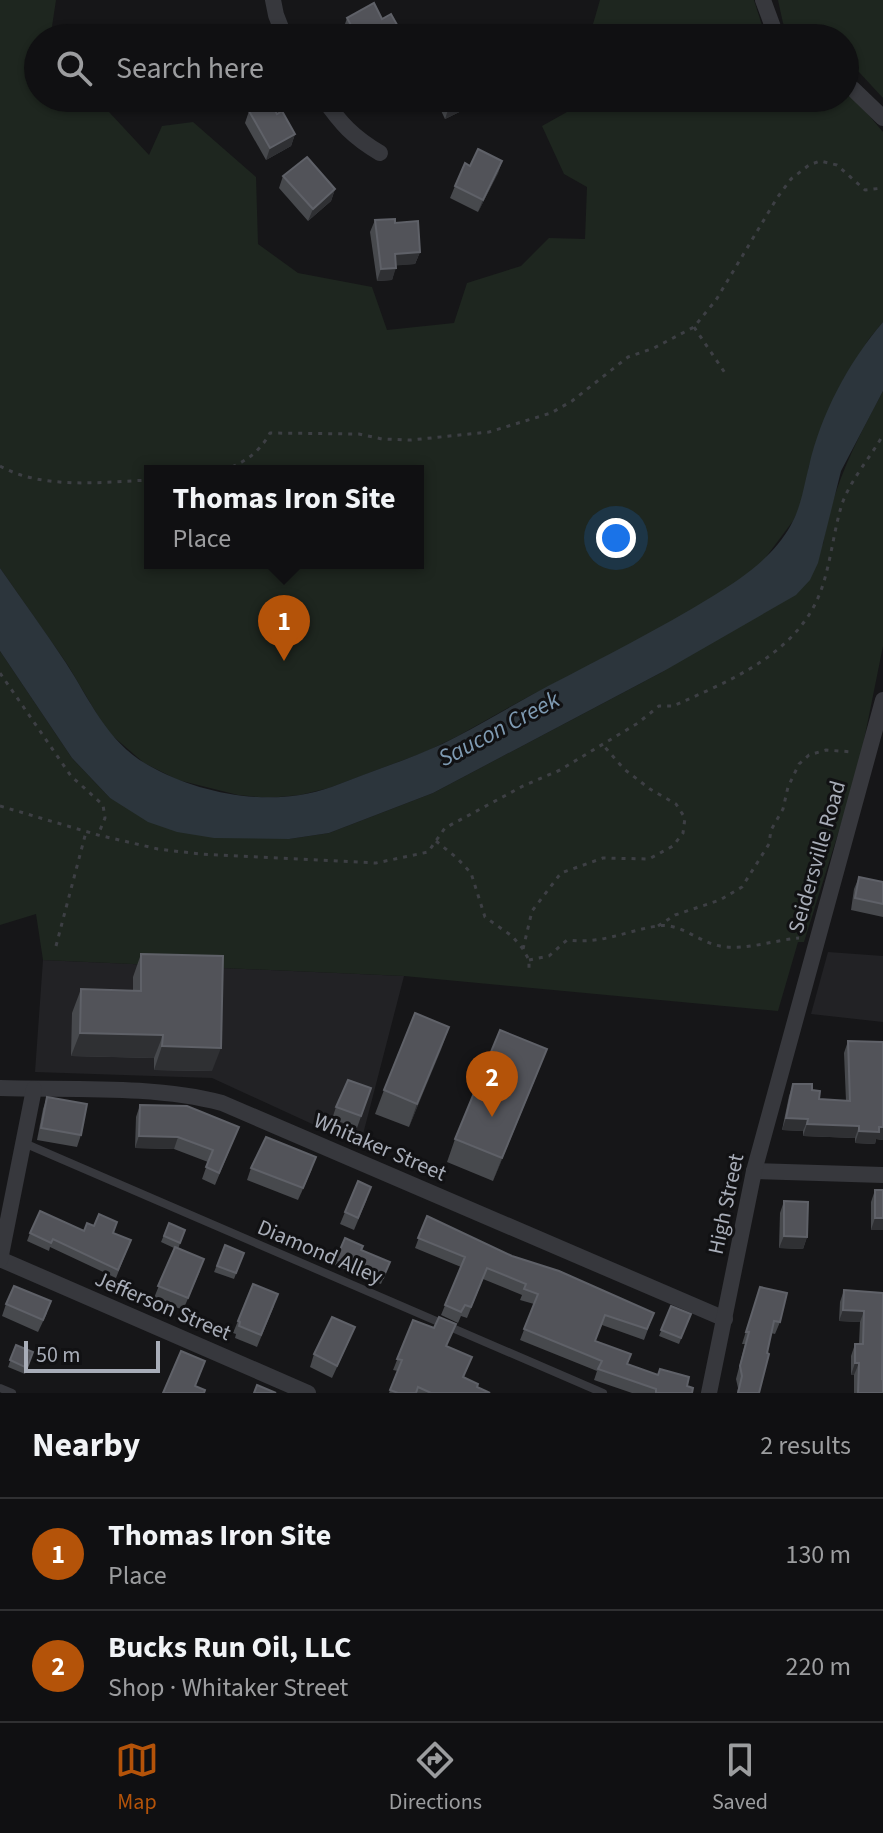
<!DOCTYPE html>
<html lang="en">
<head>
<meta charset="utf-8">
<style>
  :root { --surface:#101012; --page:#1e1e20; --text:#f1f3f6; --muted:#9c9d9f; --line:#303032; --accent:#b45309 }
  body { margin:0; font-family:"Source Sans 3",sans-serif; background:var(--page); color:var(--text) }
  .scale { position:absolute; left:24px; bottom:20px; width:136px; box-sizing:border-box; padding-left:8px; border:4px solid #a8adb8; border-top:0; font-size:22px; line-height:28px; white-space:nowrap; color:#a8adb8; -webkit-text-stroke:6px #111113; paint-order:stroke }
  .you { position:absolute; left:616px; top:538px; width:28px; height:28px; margin:-20px; border:6px solid #fff; border-radius:50%; background:#1a73e8; box-shadow:0 0 0 12px #1a73e833 }
  .badge { display:grid; place-items:center; width:52px; height:52px; border-radius:50%; background:var(--accent); color:#fff; font-size:26px; font-weight:700 }
  .pin { position:absolute; translate:-50% -66px; filter:drop-shadow(0 2px 4px #0008) }
  .pin::after { content:''; position:absolute; top:42px; width:28px; height:24px; background:inherit; clip-path:polygon(0 0,100% 0,50% 100%) }
  .popup { position:absolute; left:144px; top:465px; width:280px; height:104px; box-sizing:border-box; display:grid; place-content:center; border-radius:0px; background:var(--surface); filter:drop-shadow(0 2px 6px #0005); font-size:26px; white-space:nowrap; color:var(--muted) }
  .popup b { font-size:30px; color:var(--text) }
  .popup::after { content:''; position:absolute; left:50%; top:100%; margin-left:-16px; border:16px solid transparent; border-top-color:var(--surface) }
  .list { margin:0; padding:0; list-style:none }
  h2 { display:flex; justify-content:space-between; align-items:center; height:104px; margin:0; padding:0 32px; font-size:34px }
  h2 small { font-size:26px; font-weight:400; color:var(--muted) }
  .list li { display:grid; grid-template-columns:52px 1fr auto; gap:24px; align-items:center; box-sizing:border-box; height:112px; padding:0 32px; border-top:2px solid var(--line) }
  .list b { display:block; font-size:30px; white-space:nowrap }
  .list p { margin:0; font-size:26px; white-space:nowrap; color:var(--muted) }
  .list em { font-size:26px; font-style:normal; color:var(--muted) }
  .icon { flex:none; width:44px; height:44px; fill:none; stroke:currentColor; stroke-width:2; stroke-linecap:round; stroke-linejoin:round }
  .map { position:relative; flex:none; width:883px; height:1393px; overflow:hidden }
  .search { position:absolute; background:var(--surface); box-shadow:0 2px 6px #0004; left:24px; right:24px; top:24px; height:88px; display:flex; align-items:center; gap:20px; box-sizing:border-box; padding:0 28px; border-radius:44px; color:var(--muted); font-size:30px }
  .sheet { height:328px; background:var(--surface) }
  nav { display:flex; justify-content:space-around; align-items:center; box-sizing:border-box; height:112px; border-top:2px solid var(--line); background:var(--surface); font-size:22px; color:var(--muted) }
  nav a { display:grid; justify-items:center; gap:4px }
  nav .on { color:var(--accent) }
  .map>svg:first-child { display:block }
</style>
</head>
<body>
<div class="map">
<svg width="883" height="1393" viewBox="0 0 883 1393">
  <rect width="100%" height="100%" fill="#161618"/>
  <g fill="#222225">
    <polygon points="828,952 883,956 883,1022 811,1014"/>
    <polygon points="43,960 404,976 360,1146 212,1078 35,1072"/>
  </g>
  <g fill="#1e261f" fill-rule="evenodd">
    <path d="M0,0h56l-5,33 2,5h-15v60h58l53,57 13,-29 31,-4 63,55 2,67 40,29 74,14 15,43 67,-7 13,-40 54,-17 28,-28 36,1 2,-52 -23,-13 -22,-48 50,-28h253v-4l12,7 26,31v190l-14,17 -25,39 -13,27 -22,61 -6,35 -10,20 -30,40 -26,21 -60,38 -153,79 -66,37 -33,16 -96,36 -29,7 -32,3 -30,-3 -60,-15 -34,-17 -37,-32 -40,-67 -67,-96zM150,471h268v92h-268z"/>
    <polygon points="600,0 754,0 766,38 589,38"/>
    <polygon points="778,0 883,0 883,98 859,72 845,68 845,38 793,38 783,23"/>
    <path d="M883,391v255l-25,124 -54,172h-6l-20,69 -374,-35 -361,-16 -7,-46 -36,11v-274l72,107 38,40 179,41 40,-6 104,-40 231,-122 159,-127c9,-57 33,-103 60,-153z"/>
  </g>
  <path fill="#2c353c" d="M883,322v69l-42,80 -23,92 -8,17 -14,15 -132,76 -231,122 -104,40 -40,6 -75,-1 -37,-6 -29,-10 -38,-24 -38,-40 -72,-107v-83c22,32 45,63 66,95 24,37 41,79 82,102 44,25 101,38 152,30 21,-3 42,-12 63,-20 32,-12 65,-23 95,-39 31,-16 60,-34 90,-50 56,-29 111,-57 165,-90 24,-15 47,-30 65,-52 22,-27 23,-46 31,-78 12,-52 39,-103 74,-144z"/>
  <g fill="none" stroke-linecap="round" stroke-linejoin="round">
    <g stroke="#3d3f44" stroke-width="3" stroke-dasharray="4 6" stroke-linecap="butt">
      <polyline points="694,327 725,373"/>
      <path d="M0,466c43,24 102,16 150,14"/>
      <path d="M223,471c22,-9 36,-18 47,-38l89,1 23,5 29,1 78,-8 62,-19 21,-12 56,-44 26,-9 40,-21 22,-27 61,-102 14,-19 18,-14 11,-4 17,4 28,25 18,-2"/>
      <polyline points="0,673 71,776 103,805 105,818 98,835"/>
      <path d="M0,806l98,29 60,14 42,5 176,9 52,-11 17,-24 78,-42 37,-16 78,-47 21,-17h14c56,-25 123,-51 147,-113 11,-29 13,-60 22,-89 9,-25 28,-46 41,-69"/>
      <polyline points="436,841 457,858 471,873 485,917 512,936 523,949 529,960 529,972"/>
      <polyline points="658,926 675,915 720,900 742,887 769,844 771,830 783,809 788,787 799,764 809,755 826,750 853,752"/>
      <polyline points="56,946 86,832"/>
      <polyline points="523,949 532,911 561,873 603,858 649,859 673,846 683,833 685,818 676,804 650,789 624,769 603,745"/>
      <path d="M529,960l20,-4 18,-16c36,4 55,-8 90,-14 23,-4 41,16 63,20 25,5 54,-6 79,-8"/>
    </g>
    <g stroke="#37383d" stroke-width="8">
      <polyline points="24,1143 603,1393"/>
      <polyline points="0,1388 12,1393"/>
    </g>
    <g stroke="#37383d" stroke-width="16">
      <polyline points="273,0 276,15 285,38"/>
      <polyline points="763,0 777,38"/>
      <polyline points="845,84 853,89 883,118"/>
      <path d="M323,98c18,26 30,39 57,55"/>
      <path d="M0,1088c70,2 155,-3 222,15l503,216"/>
      <polyline points="754,1171 883,1175"/>
      <polyline points="0,1259 308,1393"/>
      <polyline points="0,1260 34,1089"/>
      <polyline points="709,1393 754,1171 883,700"/>
    </g>
  </g>
  <g fill="#47494d">
    <polygon points="347,18 382,19 396,38 347,38 343,30"/>
    <polygon points="435,98 488,98 445,119"/>
    <polygon points="249,111 277,114 295,134 291,146 266,160 245,123"/>
    <polygon points="502,161 498,173 478,212 450,198 455,186 470,166"/>
    <polygon points="283,176 335,189 331,201 308,221 279,188"/>
    <polygon points="375,220 395,223 420,252 415,264 396,265 392,280 377,281 370,232"/>
    <polygon points="859,877 883,882 883,917 851,910 854,889"/>
    <polygon points="141,954 212,1071 154,1070 154,1058 71,1056 72,1013 81,989 133,991 133,977"/>
    <polygon points="449,1027 409,1127 375,1114 384,1090"/>
    <polygon points="848,1041 883,1042 883,1140 876,1139 875,1144 855,1143 855,1138 803,1136 803,1131 782,1130 789,1096 793,1084 812,1090 819,1099 846,1101 844,1053"/>
    <polygon points="538,1072 493,1181 447,1162 455,1139"/>
    <polygon points="371,1088 357,1128 332,1119 336,1107"/>
    <polygon points="47,1097 81,1135 77,1147 37,1140 43,1109"/>
    <polygon points="140,1105 239,1127 215,1185 202,1179 208,1162 174,1149 135,1148 136,1117"/>
    <polygon points="251,1168 312,1169 298,1200 247,1180"/>
    <polygon points="875,1190 883,1230 871,1230 871,1202"/>
    <polygon points="367,1199 354,1230 340,1224 345,1212"/>
    <polygon points="784,1201 807,1237 803,1249 779,1248 780,1213"/>
    <polygon points="427,1216 512,1256 654,1313 644,1340 602,1325 595,1341 627,1364 657,1375 660,1369 687,1386 692,1393 632,1393 594,1380 597,1371 520,1340 534,1304 520,1300 522,1295 483,1279 467,1318 461,1316 458,1323 441,1315 461,1267 415,1248"/>
    <polygon points="169,1223 185,1230 178,1249 200,1271 183,1310 154,1298 174,1248 161,1242"/>
    <polygon points="84,1231 113,1233 131,1240 116,1278 50,1247 49,1251 27,1241 30,1233"/>
    <polygon points="345,1238 361,1250 390,1262 381,1284 334,1265"/>
    <polygon points="225,1245 244,1253 234,1279 214,1272"/>
    <polygon points="253,1284 274,1306 257,1347 235,1338 236,1334 233,1333"/>
    <polygon points="760,1287 780,1322 775,1334 771,1333 759,1393 737,1393 738,1388 736,1379 745,1344 742,1344"/>
    <polygon points="844,1290 883,1293 882,1379 883,1393 854,1393 854,1375 851,1375 851,1356 855,1344 859,1344 860,1322 839,1321 840,1302"/>
    <polygon points="6,1304 47,1313 38,1332 2,1316"/>
    <polygon points="671,1306 691,1314 679,1344 659,1336"/>
    <polygon points="413,1320 447,1347 464,1377 477,1387 490,1393 389,1393 398,1371 393,1370"/>
    <polygon points="350,1339 332,1378 310,1367 314,1354"/>
    <polygon points="16,1345 33,1352 25,1374 8,1367"/>
  </g>
  <g fill="#2f3033">
    <polygon points="400,30 396,38 384,38"/>
    <polygon points="467,98 488,98 445,119 449,107"/>
    <polygon points="295,134 291,146 266,160 270,148"/>
    <polygon points="502,161 498,173 478,212 483,200"/>
    <polygon points="335,189 331,201 308,221 313,209"/>
    <polygon points="420,252 415,264 391,266 395,254"/>
    <polygon points="396,268 392,280 377,281 381,269"/>
    <polygon points="449,1027 441,1050 409,1127 417,1104"/>
    <polygon points="80,1033 163,1035 154,1058 71,1056"/>
    <polygon points="162,1046 221,1048 212,1071 154,1070"/>
    <polygon points="547,1049 538,1072 493,1181 502,1158"/>
    <polygon points="786,1118 808,1119 803,1131 782,1130"/>
    <polygon points="807,1124 859,1126 855,1138 803,1136"/>
    <polygon points="879,1127 883,1127 883,1140 876,1139 875,1144 855,1143 859,1131"/>
    <polygon points="139,1136 178,1137 174,1149 135,1148"/>
    <polygon points="875,1218 883,1218 883,1230 871,1230"/>
    <polygon points="784,1236 807,1237 803,1249 779,1248"/>
    <polygon points="843,1310 864,1311 860,1322 839,1321"/>
    <polygon points="855,1363 859,1363 854,1375 851,1375"/>
  </g>
  <g fill="#525359" stroke="#5f6168" stroke-width="2">
    <polygon points="374,3 382,19 391,14 400,30 384,38 358,38 347,18"/>
    <polygon points="234,27 241,38 215,38"/>
    <polygon points="445,98 467,98 449,107"/>
    <polygon points="269,99 277,114 282,111 295,134 270,148 249,111"/>
    <polygon points="478,149 502,161 483,200 455,186 465,163 470,166"/>
    <polygon points="307,157 335,189 313,209 283,176"/>
    <polygon points="395,219 395,223 418,221 420,252 395,254 396,268 381,269 375,220"/>
    <polygon points="859,877 883,882 883,904 855,898"/>
    <polygon points="141,954 223,956 221,1048 162,1046 163,1035 80,1033 81,989 141,991"/>
    <polygon points="415,1013 449,1027 417,1104 384,1090"/>
    <polygon points="500,1030 547,1049 502,1158 455,1139"/>
    <polygon points="848,1041 883,1042 883,1127 879,1127 879,1132 859,1131 859,1126 807,1124 808,1119 786,1118 793,1084 812,1084 812,1090 820,1091 819,1099 850,1101"/>
    <polygon points="348,1080 371,1088 361,1116 336,1107"/>
    <polygon points="47,1097 87,1104 81,1135 41,1128"/>
    <polygon points="140,1105 187,1106 239,1127 219,1173 206,1167 213,1150 178,1137 139,1136"/>
    <polygon points="266,1137 316,1157 303,1188 251,1168"/>
    <polygon points="358,1181 371,1187 358,1218 345,1212"/>
    <rect x="875" y="1190" width="8" height="28"/>
    <polygon points="784,1201 808,1202 807,1237 784,1236"/>
    <polygon points="40,1211 84,1231 87,1223 94,1226 99,1214 117,1222 113,1233 131,1240 118,1270 53,1239 51,1243 30,1233"/>
    <polygon points="427,1216 512,1256 559,1271 654,1313 647,1329 605,1315 595,1341 631,1354 627,1364 658,1375 660,1369 689,1377 687,1386 693,1388 692,1393 656,1393 656,1389 598,1369 602,1361 524,1329 538,1294 524,1289 526,1284 487,1268 471,1307 465,1305 461,1312 445,1305 465,1257 418,1238"/>
    <polygon points="169,1223 185,1230 180,1243 164,1236"/>
    <polygon points="345,1238 363,1246 361,1250 390,1262 383,1278 336,1259"/>
    <polygon points="225,1245 244,1253 236,1273 217,1266"/>
    <polygon points="175,1247 204,1259 188,1298 158,1286"/>
    <polygon points="253,1284 278,1294 261,1335 239,1326 240,1322 238,1321"/>
    <polygon points="14,1286 51,1301 43,1320 6,1304"/>
    <polygon points="760,1287 787,1293 780,1322 774,1321 767,1353 769,1354 759,1393 738,1393 742,1376 740,1366 749,1332 746,1332"/>
    <polygon points="844,1290 883,1293 882,1379 883,1379 883,1393 858,1393 859,1363 855,1363 855,1344 863,1344 864,1311 843,1310"/>
    <polygon points="671,1306 691,1314 681,1338 661,1330"/>
    <polygon points="332,1317 355,1327 337,1366 314,1354"/>
    <polygon points="439,1317 456,1324 446,1346 472,1357 463,1377 478,1384 477,1387 490,1393 431,1393 418,1387 416,1393 398,1393 390,1390 402,1360 397,1359 413,1320 434,1328"/>
    <polygon points="16,1345 33,1352 27,1368 10,1360"/>
    <polygon points="181,1351 205,1361 195,1386 205,1390 204,1393 163,1393"/>
    <polygon points="257,1385 276,1393 254,1393"/>
  </g>
  <g text-anchor="middle" dominant-baseline="central" stroke-width="6" stroke-linejoin="round" paint-order="stroke">
    <g font-size="22" fill="#a8adb8" stroke="#111113">
      <text transform="translate(817 857) rotate(-74)">Seidersville Road</text>
      <text transform="translate(380 1147) rotate(23)">Whitaker Street</text>
      <text transform="translate(726 1204) rotate(-78)">High Street</text>
      <text transform="translate(320 1252) rotate(23)">Diamond Alley</text>
      <text transform="translate(163 1306) rotate(23)">Jefferson Street</text>
    </g>
    <g font-size="24" font-style="italic" fill="#7f9bb3" stroke="#111113">
      <text transform="translate(499 729) rotate(-28)">Saucon Creek</text>
    </g>
  </g>
</svg>
<div class="scale">50 m</div>
<div class="you"></div>
<div class="pin badge" style="left:284px;top:661px">1</div>
<div class="popup"><b>Thomas Iron Site</b>Place</div>
<div class="pin badge" style="left:492px;top:1117px">2</div>
<div class="search"><svg class="icon" aria-label="search" viewBox="0 0 24 24"><circle cx="10" cy="10" r="6"/><path d="M15 15l6 6"/></svg>Search here</div>
</div>
<section class="sheet">
<h2>Nearby<small>2 results</small></h2>
<ul class="list">
<li><span class="badge">1</span><div><b>Thomas Iron Site</b><p>Place</p></div><em>130 m</em></li>
<li><span class="badge">2</span><div><b>Bucks Run Oil, LLC</b><p>Shop · Whitaker Street</p></div><em>220 m</em></li>
</ul>
</section>
<nav>
<a class="on"><svg class="icon" aria-label="map" viewBox="0 0 24 24"><path d="M3 6l6-2 6 2 6-2v14l-6 2-6-2-6 2zM9 4v14M15 6v14"/></svg>Map</a>
<a><svg class="icon" aria-label="directions" viewBox="0 0 24 24"><path d="M12 3l9 9-9 9-9-9zM9 14v-3h6M13 9l2 2-2 2"/></svg>Directions</a>
<a><svg class="icon" aria-label="saved" viewBox="0 0 24 24"><path d="M7 4h10v16l-5-4-5 4z"/></svg>Saved</a>
</nav>
</body>
</html>
